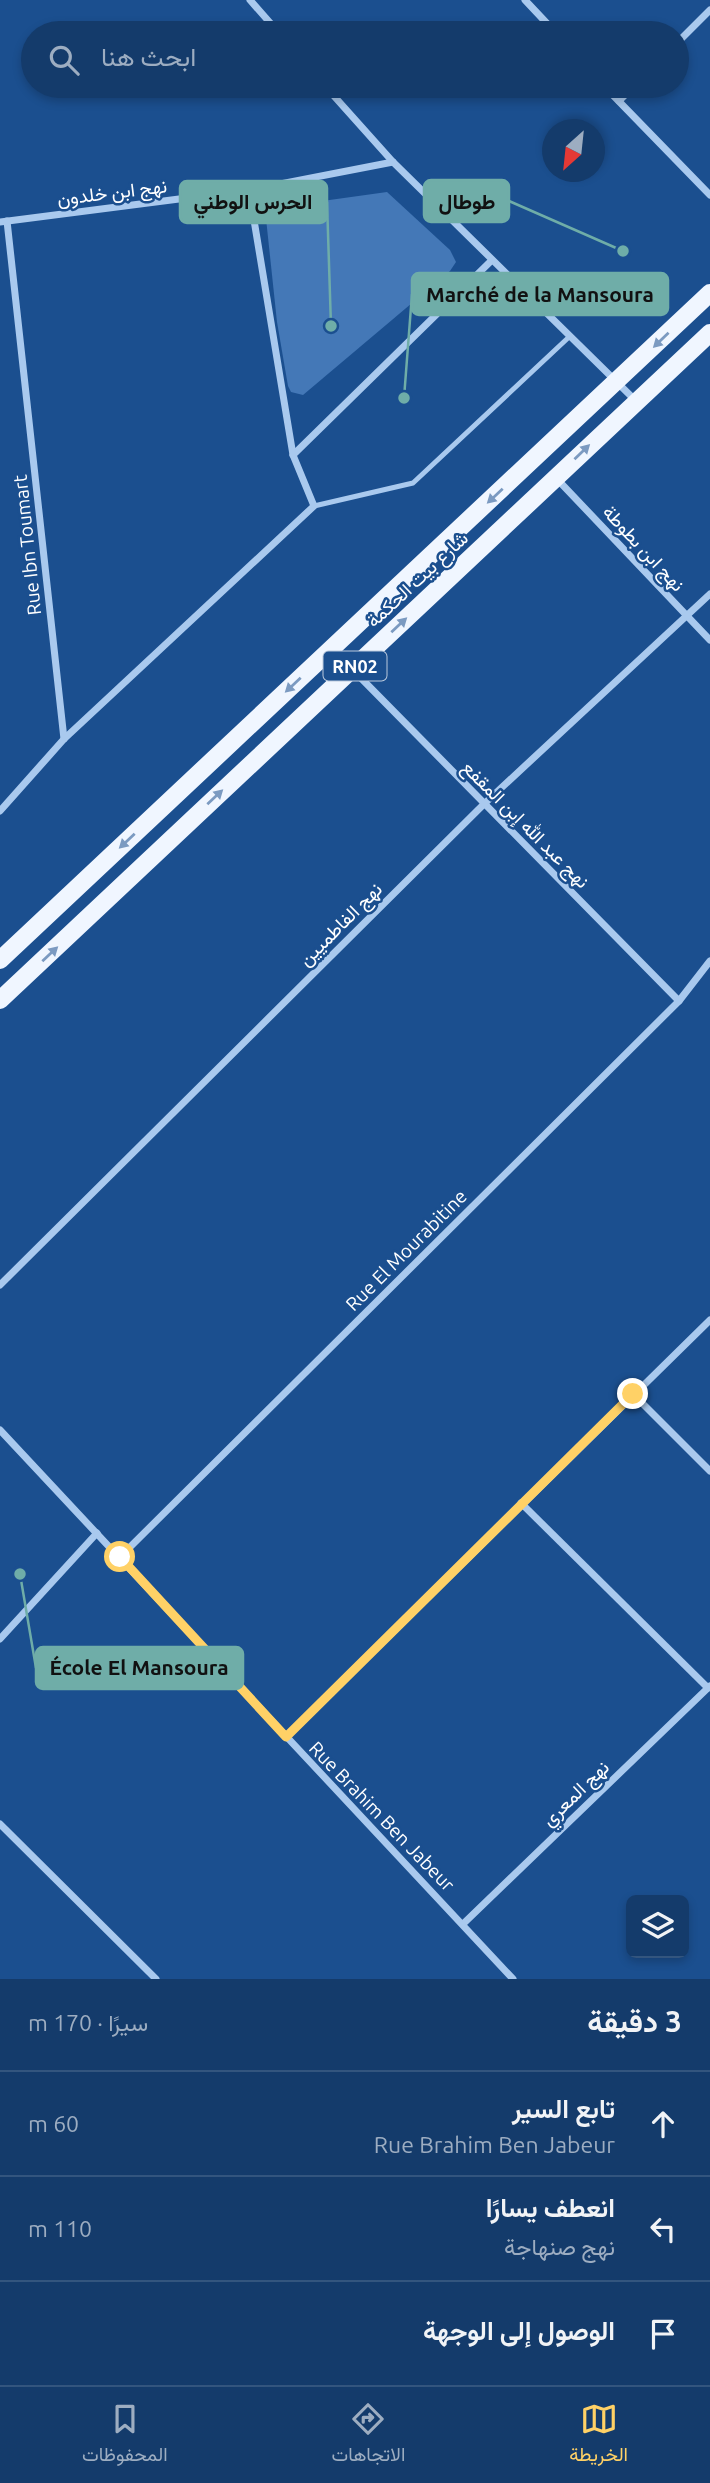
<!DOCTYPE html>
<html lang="ar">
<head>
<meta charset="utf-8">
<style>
  :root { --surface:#143b6b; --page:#214673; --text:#f1f3f6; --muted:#9dadc1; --line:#33557e; --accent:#ffd166 }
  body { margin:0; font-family:Ubuntu,Vazirmatn,sans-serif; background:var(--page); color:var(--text); direction:rtl }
  .controls { position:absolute; right:21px; bottom:21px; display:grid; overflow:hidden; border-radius:10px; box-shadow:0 4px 10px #0003 }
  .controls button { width:63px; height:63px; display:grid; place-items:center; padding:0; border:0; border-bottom:2px solid var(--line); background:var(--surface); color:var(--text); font:35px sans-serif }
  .compass { position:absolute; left:542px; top:119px; width:63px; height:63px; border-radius:50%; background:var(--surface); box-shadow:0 4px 10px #0003; rotate:207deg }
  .stop { position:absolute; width:21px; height:21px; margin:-16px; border:5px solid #ffd166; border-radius:50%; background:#fff }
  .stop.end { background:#ffd166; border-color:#fff; box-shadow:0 2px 7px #0008 }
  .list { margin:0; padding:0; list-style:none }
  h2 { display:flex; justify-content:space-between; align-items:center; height:91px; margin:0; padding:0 28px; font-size:30px }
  h2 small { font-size:23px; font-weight:400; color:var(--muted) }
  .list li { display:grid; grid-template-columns:46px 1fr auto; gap:21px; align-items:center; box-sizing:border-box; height:105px; padding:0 28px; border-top:2px solid var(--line) }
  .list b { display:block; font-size:26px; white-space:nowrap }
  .list p { margin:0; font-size:23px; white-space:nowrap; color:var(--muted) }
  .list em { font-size:23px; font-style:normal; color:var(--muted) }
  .icon { flex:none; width:38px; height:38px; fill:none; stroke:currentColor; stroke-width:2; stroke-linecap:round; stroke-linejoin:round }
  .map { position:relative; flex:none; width:710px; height:1979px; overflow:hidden; direction:ltr }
  .search { position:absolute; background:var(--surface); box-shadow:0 4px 10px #0003; left:21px; right:21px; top:21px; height:77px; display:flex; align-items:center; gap:18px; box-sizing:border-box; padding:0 24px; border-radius:38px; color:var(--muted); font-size:26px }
  .sheet { height:406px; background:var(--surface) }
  nav { display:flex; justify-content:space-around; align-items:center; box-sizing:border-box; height:98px; border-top:2px solid var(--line); background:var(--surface); font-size:19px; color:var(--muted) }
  nav a { display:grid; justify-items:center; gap:4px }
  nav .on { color:var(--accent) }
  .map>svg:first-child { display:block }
</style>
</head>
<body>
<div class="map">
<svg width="710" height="1979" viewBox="0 0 710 1979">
  <rect width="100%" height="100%" fill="#1b4f8f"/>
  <polygon fill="#4478b7" points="387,192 450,250 456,262 450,271 303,395 291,392 288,386 277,322 265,209"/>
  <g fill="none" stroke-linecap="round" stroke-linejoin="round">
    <polyline stroke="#a9c9ee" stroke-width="5" points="314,506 413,483 569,337"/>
    <g stroke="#a9c9ee" stroke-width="7">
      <polyline points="250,0 279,33"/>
      <polyline points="525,0 556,33"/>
      <polyline points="677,43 710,10"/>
      <polyline points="325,86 393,162 635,400"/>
      <polyline points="604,86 710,195"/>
      <polyline points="619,101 634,86"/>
      <polyline points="7,221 64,739"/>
      <polyline points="0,222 249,190 393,162"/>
      <polyline points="293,455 491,261"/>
      <polyline points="556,478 710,640"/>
      <polyline points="353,670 679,1001"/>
      <polyline points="0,811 64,739 314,506 293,455 249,190"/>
      <polyline points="0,1285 484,804 710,594"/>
      <polyline points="633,1394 710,1471"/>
      <polyline points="0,1430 513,1979"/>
      <polyline points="521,1503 708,1688"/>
      <polyline points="120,1557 679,1001 710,961"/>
      <polyline points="0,1639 97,1533"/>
      <polyline points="286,1737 710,1320"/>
      <polyline points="0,1824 156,1979"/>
      <polyline points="463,1924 710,1686"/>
    </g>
    <g stroke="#f0f6ff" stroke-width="18">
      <polyline points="0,960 710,293"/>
      <polyline points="0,1000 710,333"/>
    </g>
  </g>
  <defs><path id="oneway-solid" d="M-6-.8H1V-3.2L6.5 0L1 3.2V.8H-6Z" transform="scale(1.75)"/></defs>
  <g fill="#7b9ac1">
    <use href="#oneway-solid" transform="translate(661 340) rotate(136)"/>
    <use href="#oneway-solid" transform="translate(582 452) rotate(-44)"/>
    <use href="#oneway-solid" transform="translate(495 496) rotate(137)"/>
    <use href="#oneway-solid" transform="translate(399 625) rotate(-43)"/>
    <use href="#oneway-solid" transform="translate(293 685) rotate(137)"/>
    <use href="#oneway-solid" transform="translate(215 797) rotate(-43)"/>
    <use href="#oneway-solid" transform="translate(127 841) rotate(137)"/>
    <use href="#oneway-solid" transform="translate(50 954) rotate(-43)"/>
  </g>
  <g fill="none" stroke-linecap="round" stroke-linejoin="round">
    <polyline stroke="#ffd166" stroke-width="9" points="120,1557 286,1737 633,1394"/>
  </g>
  <g text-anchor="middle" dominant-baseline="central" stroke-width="5" stroke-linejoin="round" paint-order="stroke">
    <rect fill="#1b4f8f" stroke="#bbcadd" stroke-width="2" x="323.5" y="651.5" width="63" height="29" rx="5"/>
    <g font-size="18" font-weight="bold" fill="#fff">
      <text x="355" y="666">RN02</text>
    </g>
    <g font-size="19" fill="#fff" stroke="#1b4f8f">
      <text transform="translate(112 192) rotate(-7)">نهج ابن خلدون</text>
      <text transform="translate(27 545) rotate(-96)">Rue Ibn Toumart</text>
      <text transform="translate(644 548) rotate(47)">نهج ابن بطوطة</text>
      <text transform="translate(417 579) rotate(-43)">شارع بيت الحكمة</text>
      <text transform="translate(526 824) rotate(45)">نهج عبد الله إبن المقفع</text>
      <text transform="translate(340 924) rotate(-45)">نهج الفاطميين</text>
      <text transform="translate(406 1250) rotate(-45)">Rue El Mourabitine</text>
      <text transform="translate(575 1793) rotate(-44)">نهج المعري</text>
      <text transform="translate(382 1816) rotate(46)">Rue Brahim Ben Jabeur</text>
    </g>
  </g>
  <path fill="none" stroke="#6fada8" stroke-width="2.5" d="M623 251L509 201M331 326L327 202M404 398L412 294M20 1574L36 1668"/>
  <g fill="#6fada8" stroke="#1b4f8f" stroke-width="2.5">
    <circle cx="623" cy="251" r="7"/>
    <circle cx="331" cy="326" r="7"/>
    <circle cx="404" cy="398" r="7"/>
    <circle cx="20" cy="1574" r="7"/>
  </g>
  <g fill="#6fada8" stroke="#6fada8" stroke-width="2.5">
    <rect x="424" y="180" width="85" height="42" rx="7"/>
    <rect x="180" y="181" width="147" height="42" rx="7"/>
    <rect x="412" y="273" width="256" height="42" rx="7"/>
    <rect x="36" y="1647" width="207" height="42" rx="7"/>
  </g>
  <g font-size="21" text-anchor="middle" font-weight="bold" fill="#111">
    <text x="467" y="209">طوطال</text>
    <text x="253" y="209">الحرس الوطني</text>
    <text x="540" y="302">Marché de la Mansoura</text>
    <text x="139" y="1675">École El Mansoura</text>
  </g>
</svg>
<div class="controls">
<button><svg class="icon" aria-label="layers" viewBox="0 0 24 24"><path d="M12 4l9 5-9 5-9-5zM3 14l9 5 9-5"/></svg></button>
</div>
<svg class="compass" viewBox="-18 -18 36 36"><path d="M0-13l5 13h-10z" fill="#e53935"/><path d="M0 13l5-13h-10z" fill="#9dadc1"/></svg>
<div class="stop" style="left:120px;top:1557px"></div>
<div class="stop end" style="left:633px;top:1394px"></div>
<div class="search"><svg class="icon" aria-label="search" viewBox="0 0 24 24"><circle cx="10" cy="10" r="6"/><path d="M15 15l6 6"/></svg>ابحث هنا</div>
</div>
<section class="sheet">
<h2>3 دقيقة<small>سيرًا · 170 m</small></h2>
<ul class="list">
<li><svg class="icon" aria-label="ahead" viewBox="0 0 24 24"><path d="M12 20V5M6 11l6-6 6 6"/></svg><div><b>تابع السير</b><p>Rue Brahim Ben Jabeur</p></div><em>60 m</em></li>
<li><svg class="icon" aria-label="left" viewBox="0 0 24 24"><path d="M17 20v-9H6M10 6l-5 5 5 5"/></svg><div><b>انعطف يسارًا</b><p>نهج صنهاجة</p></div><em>110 m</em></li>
<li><svg class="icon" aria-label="arrive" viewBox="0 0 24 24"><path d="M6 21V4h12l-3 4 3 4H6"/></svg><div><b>الوصول إلى الوجهة</b></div></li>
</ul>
</section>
<nav>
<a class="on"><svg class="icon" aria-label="map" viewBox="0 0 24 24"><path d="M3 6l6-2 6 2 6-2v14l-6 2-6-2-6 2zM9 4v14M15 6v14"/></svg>الخريطة</a>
<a><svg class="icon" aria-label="directions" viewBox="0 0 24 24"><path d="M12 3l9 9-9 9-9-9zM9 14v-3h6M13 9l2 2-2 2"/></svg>الاتجاهات</a>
<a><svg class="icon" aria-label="saved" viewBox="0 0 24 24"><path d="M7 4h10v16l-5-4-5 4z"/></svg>المحفوظات</a>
</nav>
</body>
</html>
